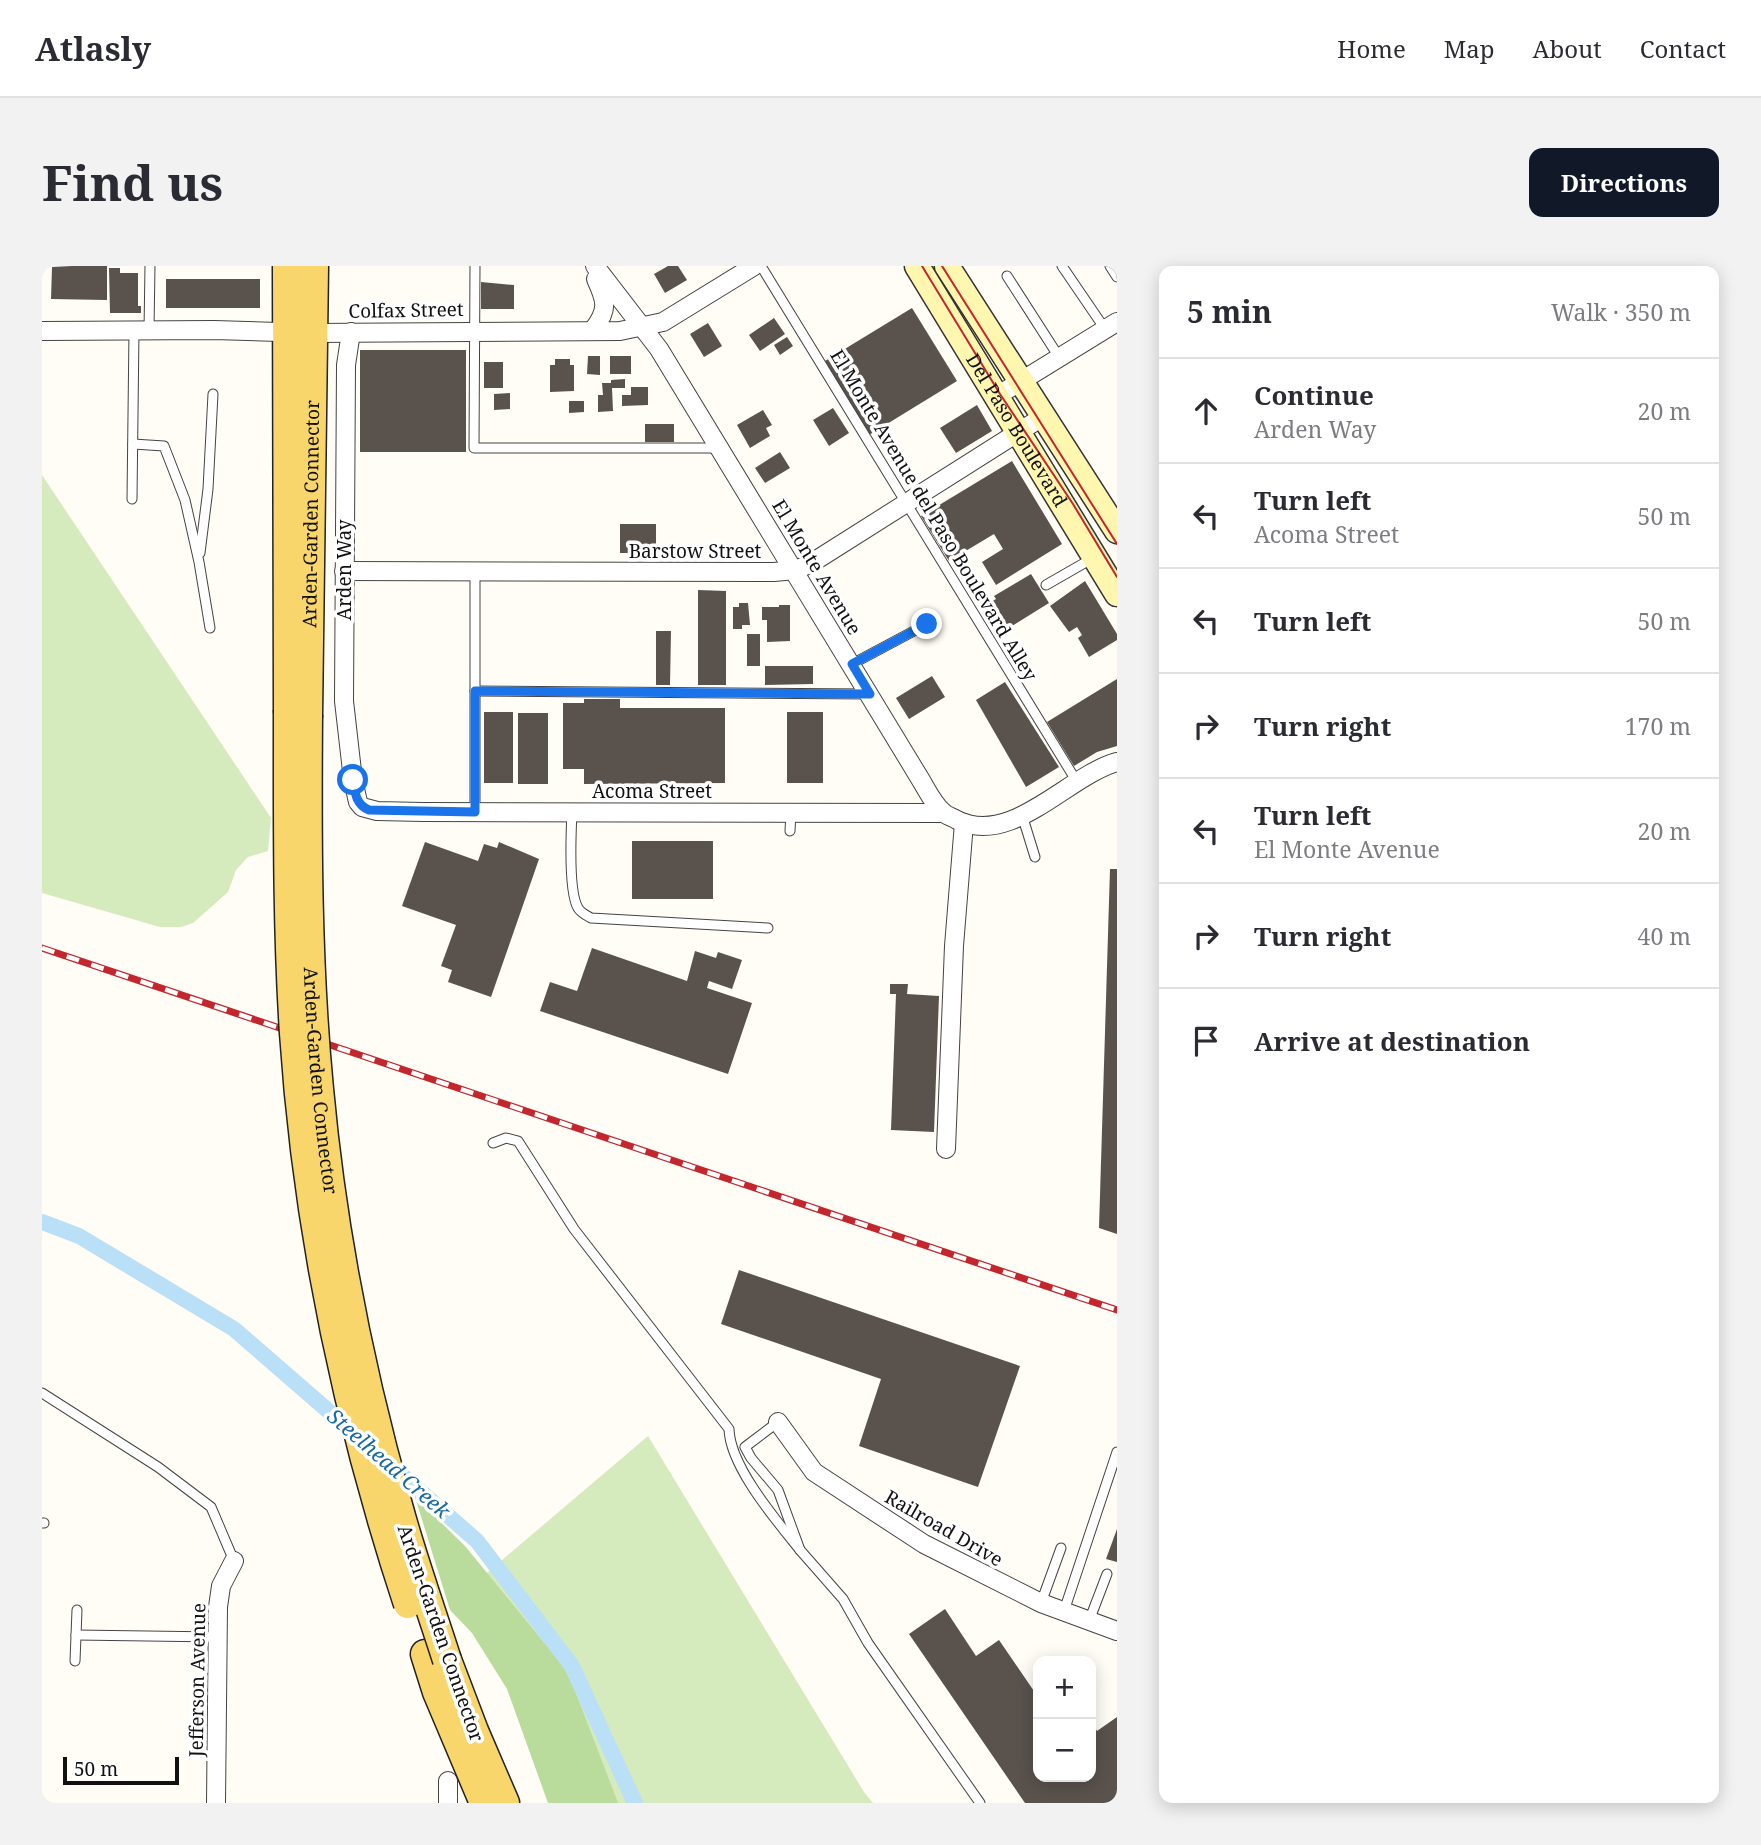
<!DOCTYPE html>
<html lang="en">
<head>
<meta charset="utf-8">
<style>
  :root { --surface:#fff; --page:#f2f2f3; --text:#2b2b33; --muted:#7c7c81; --line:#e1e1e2; --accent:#111827 }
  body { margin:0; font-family:"Noto Serif",serif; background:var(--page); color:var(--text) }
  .controls { position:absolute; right:21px; bottom:21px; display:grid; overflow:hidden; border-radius:14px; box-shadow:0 4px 18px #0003 }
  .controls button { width:63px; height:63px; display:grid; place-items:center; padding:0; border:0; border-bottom:2px solid var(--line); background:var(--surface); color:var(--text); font:35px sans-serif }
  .scale { position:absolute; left:21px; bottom:18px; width:116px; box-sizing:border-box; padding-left:7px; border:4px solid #111; border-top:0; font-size:19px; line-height:24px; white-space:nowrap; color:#111; -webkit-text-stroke:5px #fff; paint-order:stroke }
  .stop { position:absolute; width:21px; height:21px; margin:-16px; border:5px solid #1a73e8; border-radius:50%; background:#fff }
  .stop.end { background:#1a73e8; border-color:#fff; box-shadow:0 2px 7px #0008 }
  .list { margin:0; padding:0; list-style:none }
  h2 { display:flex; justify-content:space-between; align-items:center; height:91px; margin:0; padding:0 28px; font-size:30px }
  h2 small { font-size:23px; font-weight:400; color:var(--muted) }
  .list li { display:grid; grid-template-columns:46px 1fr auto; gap:21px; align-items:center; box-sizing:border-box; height:105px; padding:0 28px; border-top:2px solid var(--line) }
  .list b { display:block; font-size:26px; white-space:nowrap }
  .list p { margin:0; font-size:23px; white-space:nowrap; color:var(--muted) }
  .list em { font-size:23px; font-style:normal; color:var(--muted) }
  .icon { flex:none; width:38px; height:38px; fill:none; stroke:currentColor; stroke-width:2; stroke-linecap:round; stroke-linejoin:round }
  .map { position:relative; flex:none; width:1075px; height:1537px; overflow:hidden; border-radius:14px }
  header { display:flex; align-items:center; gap:42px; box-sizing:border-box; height:98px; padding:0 35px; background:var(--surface); border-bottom:2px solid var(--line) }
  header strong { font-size:33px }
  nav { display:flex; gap:38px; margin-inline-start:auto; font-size:24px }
  .intro { display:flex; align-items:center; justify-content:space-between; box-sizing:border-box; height:168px; padding:0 42px }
  h1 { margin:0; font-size:49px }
  .button { padding:18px 32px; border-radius:14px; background:var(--accent); color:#fff; font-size:24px; font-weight:700 }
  main { display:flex; gap:42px; padding:0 42px }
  aside { flex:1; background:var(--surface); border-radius:14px; box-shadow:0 4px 18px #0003 }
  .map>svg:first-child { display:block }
</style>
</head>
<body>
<header>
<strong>Atlasly</strong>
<nav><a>Home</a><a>Map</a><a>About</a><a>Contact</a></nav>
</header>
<div class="intro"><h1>Find us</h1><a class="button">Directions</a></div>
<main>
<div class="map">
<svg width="1075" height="1537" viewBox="0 0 1075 1537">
  <rect width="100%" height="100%" fill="#fffdf5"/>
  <g fill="#d5ebbd">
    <polygon points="0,209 229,552 226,585 206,591 194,604 186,626 151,657 139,661 118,661 0,627"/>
    <polygon points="606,1170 822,1526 831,1537 575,1537 526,1406 406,1340"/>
  </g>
  <polygon fill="#b9dc9c" points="373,1231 423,1280 526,1406 576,1537 506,1537 465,1423 430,1367 408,1344"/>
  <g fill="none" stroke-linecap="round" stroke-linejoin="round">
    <g stroke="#b9e0f7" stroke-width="16">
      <polyline points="0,956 37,970 192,1063 314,1169"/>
      <polyline points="347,1198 435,1275 530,1400 593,1537"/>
    </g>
  </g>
  <g fill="#5a524d">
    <polygon points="30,0 65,0 65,34 9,33 10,1"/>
    <polygon points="626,0 636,0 645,14 623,27 612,8"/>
    <polygon points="67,2 78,2 78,7 96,7 96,40 99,40 99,47 68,47"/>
    <rect x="124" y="13" width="94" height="29"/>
    <polygon points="439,16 472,19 472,43 439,43"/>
    <polygon points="870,42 915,115 827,169 783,95"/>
    <polygon points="732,52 743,68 718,85 707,69"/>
    <polygon points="666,57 680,80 662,91 648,68"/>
    <polygon points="745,71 751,80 738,89 732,79"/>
    <rect x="318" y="84" width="106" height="102"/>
    <polygon points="546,90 558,90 558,109 545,108"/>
    <rect x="568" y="90" width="21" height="18"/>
    <polygon points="513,93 528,93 528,99 532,99 532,125 508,126 508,99 513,99"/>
    <rect x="442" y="96" width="19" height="26"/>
    <polygon points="583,113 583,122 570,122 571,145 556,146 556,129 561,129 560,117 569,117 569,114"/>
    <polygon points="589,121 606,121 606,139 580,140 580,129 589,129"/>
    <polygon points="468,127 468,143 452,144 452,128"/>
    <polygon points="527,135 542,135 542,146 527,147"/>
    <polygon points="935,139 950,165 914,187 898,162"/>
    <polygon points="791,142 807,167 787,180 771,154"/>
    <polygon points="721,144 730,159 724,162 728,170 708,182 695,159"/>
    <rect x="603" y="158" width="29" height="18"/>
    <polygon points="738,186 748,202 723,217 713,202"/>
    <polygon points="970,195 1020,278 954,319 940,296 961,283 952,268 907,295 879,250"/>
    <rect x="578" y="258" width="36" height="29"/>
    <polygon points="989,308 1007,337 970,360 969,358 957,365 951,362 939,342 954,333 952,330"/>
    <polygon points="1043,315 1075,368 1075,374 1047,391 1036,372 1040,369 1035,361 1027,366 1008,340"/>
    <polygon points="656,324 684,325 684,419 656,419"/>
    <polygon points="697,337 706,337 708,359 700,359 700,363 691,363 691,341 697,341"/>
    <polygon points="737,339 748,339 748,375 725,376 725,354 720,354 720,341 737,341"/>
    <polygon points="614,365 629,365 628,419 614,419"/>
    <rect x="705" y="368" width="13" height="32"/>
    <polygon points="723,400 771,400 771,418 723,419"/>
    <polygon points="890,410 903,431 867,453 854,432"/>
    <polygon points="1075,413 1075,480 1055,486 1032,500 1005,456"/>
    <polygon points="963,416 1017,501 984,521 934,434"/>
    <polygon points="542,433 578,433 578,442 683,442 683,517 542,518 542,503 521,503 521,437 542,437"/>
    <rect x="442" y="446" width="29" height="71"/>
    <rect x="745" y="446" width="36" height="71"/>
    <rect x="476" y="447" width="30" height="71"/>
    <rect x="590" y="575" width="81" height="58"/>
    <polygon points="383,576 436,595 442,578 455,582 457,576 497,593 449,731 406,716 410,704 399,700 414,659 360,640"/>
    <polygon points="1068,603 1075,603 1075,968 1057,962"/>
    <polygon points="550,682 645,715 653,685 674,692 676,686 700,694 690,723 667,715 665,722 710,737 686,808 498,745 508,716 535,725"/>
    <polygon points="848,718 866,718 865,728 897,730 892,866 849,864 854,728 848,728"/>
    <polygon points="697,1004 978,1100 936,1221 817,1180 839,1113 679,1058"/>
    <polygon points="1075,1263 1075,1296 1064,1293"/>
    <polygon points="903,1343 934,1390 957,1374 996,1431 996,1511 1049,1511 1049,1455 1055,1465 1075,1451 1075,1537 983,1537 867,1368"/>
  </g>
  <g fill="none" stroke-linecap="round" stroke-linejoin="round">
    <g stroke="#444" stroke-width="11">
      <g id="lane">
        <polyline points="433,0 432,182 679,182"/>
        <polyline points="719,0 1035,516"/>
        <polyline points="1020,0 1063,63"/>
        <polyline points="1068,0 1075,11"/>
        <polyline points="965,10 1017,91"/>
        <polyline points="107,64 108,0"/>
        <polyline points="91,178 122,180 143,234 157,296 168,362"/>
        <polyline points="90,233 92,64"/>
        <polyline points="158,287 166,223 171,128"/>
        <polyline points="433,305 433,546"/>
        <polyline points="1004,319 1051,292"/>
        <polyline points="810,398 885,358"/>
        <polyline points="433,425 827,428"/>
        <path d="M530,546c-1,21 -4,79 6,96 3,5 8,7 13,10l177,10"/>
        <polyline points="980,549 993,591"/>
        <polyline points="748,565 749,546"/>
        <path d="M451,877l13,-5 12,3 56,88 155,200c1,38 48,92 71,121"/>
        <polyline points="0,1127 116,1201 169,1241 192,1295"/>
        <polyline points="736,1156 703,1181 709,1192 736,1224 758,1284 801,1333 826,1377 938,1537"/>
        <polyline points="0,1257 2,1257"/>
        <polyline points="999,1337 1019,1282"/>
        <polyline points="1022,1345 1075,1186"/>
        <polyline points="1047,1355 1065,1308"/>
        <polyline points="34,1369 176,1371"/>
        <polyline points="33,1395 35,1344"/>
      </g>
    </g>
    <g stroke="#444" stroke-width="20">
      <g id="street">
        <path d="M553,0l64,83 260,428c7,11 14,27 24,35 3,4 10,5 14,8 55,27 110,-44 160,-58"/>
        <path d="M551,64c16,-21 13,-29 3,-51"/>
        <polyline points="0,65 172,64 271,67 578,65 621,56 712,0"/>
        <polyline points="309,66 304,99 302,435 311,514 316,536 320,541 335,545 381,546 901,547"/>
        <polyline points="955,130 1075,56"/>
        <polyline points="302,305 732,306 753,304 768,298 1002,150"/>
        <polyline points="904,883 912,680 922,557"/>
        <polyline points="736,1156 772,1206 882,1278 999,1337 1075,1365"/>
        <polyline points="174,1537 176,1341 179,1320 192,1295"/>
        <polyline points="406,1537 406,1515"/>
      </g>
    </g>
    <g stroke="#333" stroke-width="27">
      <g id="secondary">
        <path id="s1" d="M875,0l200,328"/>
        <polyline points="905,0 1075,265"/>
      </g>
    </g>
    <g stroke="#222" stroke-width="31">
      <g id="primary">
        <polyline points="245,0 246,444"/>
        <path id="s2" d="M266,449l6,-449"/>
        <polyline points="383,1388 395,1426 442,1537"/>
        <polyline points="405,1394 432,1465 463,1537"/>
      </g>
    </g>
    <use href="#lane" stroke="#fff" stroke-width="9"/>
    <use href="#street" stroke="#fff" stroke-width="18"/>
    <use href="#secondary" stroke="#fff6b0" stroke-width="24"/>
    <use href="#primary" stroke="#f9d66b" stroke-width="28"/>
    <g stroke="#c4262e" stroke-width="2">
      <polyline points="880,0 958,128 1031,238 1075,311"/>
      <polyline points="900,0 1075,278"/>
    </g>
    <g stroke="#c4262e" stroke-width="7">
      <polyline id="rail" points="0,682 1075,1044"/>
    </g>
    <use href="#rail" stroke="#fff" stroke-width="4.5" stroke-dasharray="13" stroke-linecap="butt"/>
    <g stroke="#222" stroke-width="31" stroke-linecap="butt">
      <g id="primary-bridge">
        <path d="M246,444c0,107 -1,215 6,323 13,194 53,386 114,571"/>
        <path id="s3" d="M266,449c-1,125 -1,250 11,374 13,142 41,283 80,420 14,51 32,101 48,151"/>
      </g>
    </g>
    <use href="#primary-bridge" stroke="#f9d66b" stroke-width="28"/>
  </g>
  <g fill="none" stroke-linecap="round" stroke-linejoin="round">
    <path stroke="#1a73e8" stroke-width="9" d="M311,514c2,13 3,25 16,30l106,2v-121l395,3 -18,-30 75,-40"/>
  </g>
  <g text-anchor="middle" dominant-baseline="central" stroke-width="7" stroke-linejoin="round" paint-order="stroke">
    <g font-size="19" fill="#111" stroke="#fff">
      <text transform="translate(364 44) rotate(-1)">Colfax Street</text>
      <text stroke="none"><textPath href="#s1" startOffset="192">Del Paso Boulevard</textPath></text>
      <text stroke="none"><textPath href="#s2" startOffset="201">Arden-Garden Connector</textPath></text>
      <text transform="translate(892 249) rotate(59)">El Monte Avenue del Paso Boulevard Alley</text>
      <text x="653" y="285">Barstow Street</text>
      <text transform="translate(775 301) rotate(59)">El Monte Avenue</text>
      <text transform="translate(302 304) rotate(-90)">Arden Way</text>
      <text x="610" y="525">Acoma Street</text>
      <text stroke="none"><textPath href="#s3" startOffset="366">Arden-Garden Connector</textPath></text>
      <text transform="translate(902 1262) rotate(30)">Railroad Drive</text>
      <text transform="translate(399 1367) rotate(71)">Arden-Garden Connector</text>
      <text transform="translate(155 1414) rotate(-89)">Jefferson Avenue</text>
    </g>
    <g font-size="21" font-style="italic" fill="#1768a6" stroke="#fff">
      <text transform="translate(347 1197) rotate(41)">Steelhead Creek</text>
    </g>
  </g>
</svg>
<div class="controls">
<button>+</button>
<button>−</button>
</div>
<div class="scale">50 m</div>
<div class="stop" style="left:311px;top:514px"></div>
<div class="stop end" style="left:885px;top:358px"></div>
</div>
<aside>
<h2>5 min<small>Walk · 350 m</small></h2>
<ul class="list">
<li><svg class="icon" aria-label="ahead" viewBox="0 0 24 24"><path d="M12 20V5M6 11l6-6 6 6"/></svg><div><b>Continue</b><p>Arden Way</p></div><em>20 m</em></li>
<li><svg class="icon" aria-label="left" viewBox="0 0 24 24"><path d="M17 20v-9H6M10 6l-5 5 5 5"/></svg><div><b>Turn left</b><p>Acoma Street</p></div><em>50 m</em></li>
<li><svg class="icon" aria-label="left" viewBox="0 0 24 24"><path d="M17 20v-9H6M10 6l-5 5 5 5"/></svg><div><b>Turn left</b></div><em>50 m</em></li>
<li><svg class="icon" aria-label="right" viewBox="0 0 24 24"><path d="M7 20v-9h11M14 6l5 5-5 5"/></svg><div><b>Turn right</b></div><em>170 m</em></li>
<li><svg class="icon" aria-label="left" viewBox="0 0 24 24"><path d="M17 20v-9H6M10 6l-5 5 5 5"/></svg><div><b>Turn left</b><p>El Monte Avenue</p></div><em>20 m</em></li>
<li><svg class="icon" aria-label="right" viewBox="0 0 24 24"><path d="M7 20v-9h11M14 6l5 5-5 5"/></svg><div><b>Turn right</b></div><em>40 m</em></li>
<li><svg class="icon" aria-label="arrive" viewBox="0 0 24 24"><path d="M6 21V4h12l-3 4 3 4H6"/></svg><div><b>Arrive at destination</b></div></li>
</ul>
</aside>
</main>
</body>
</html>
